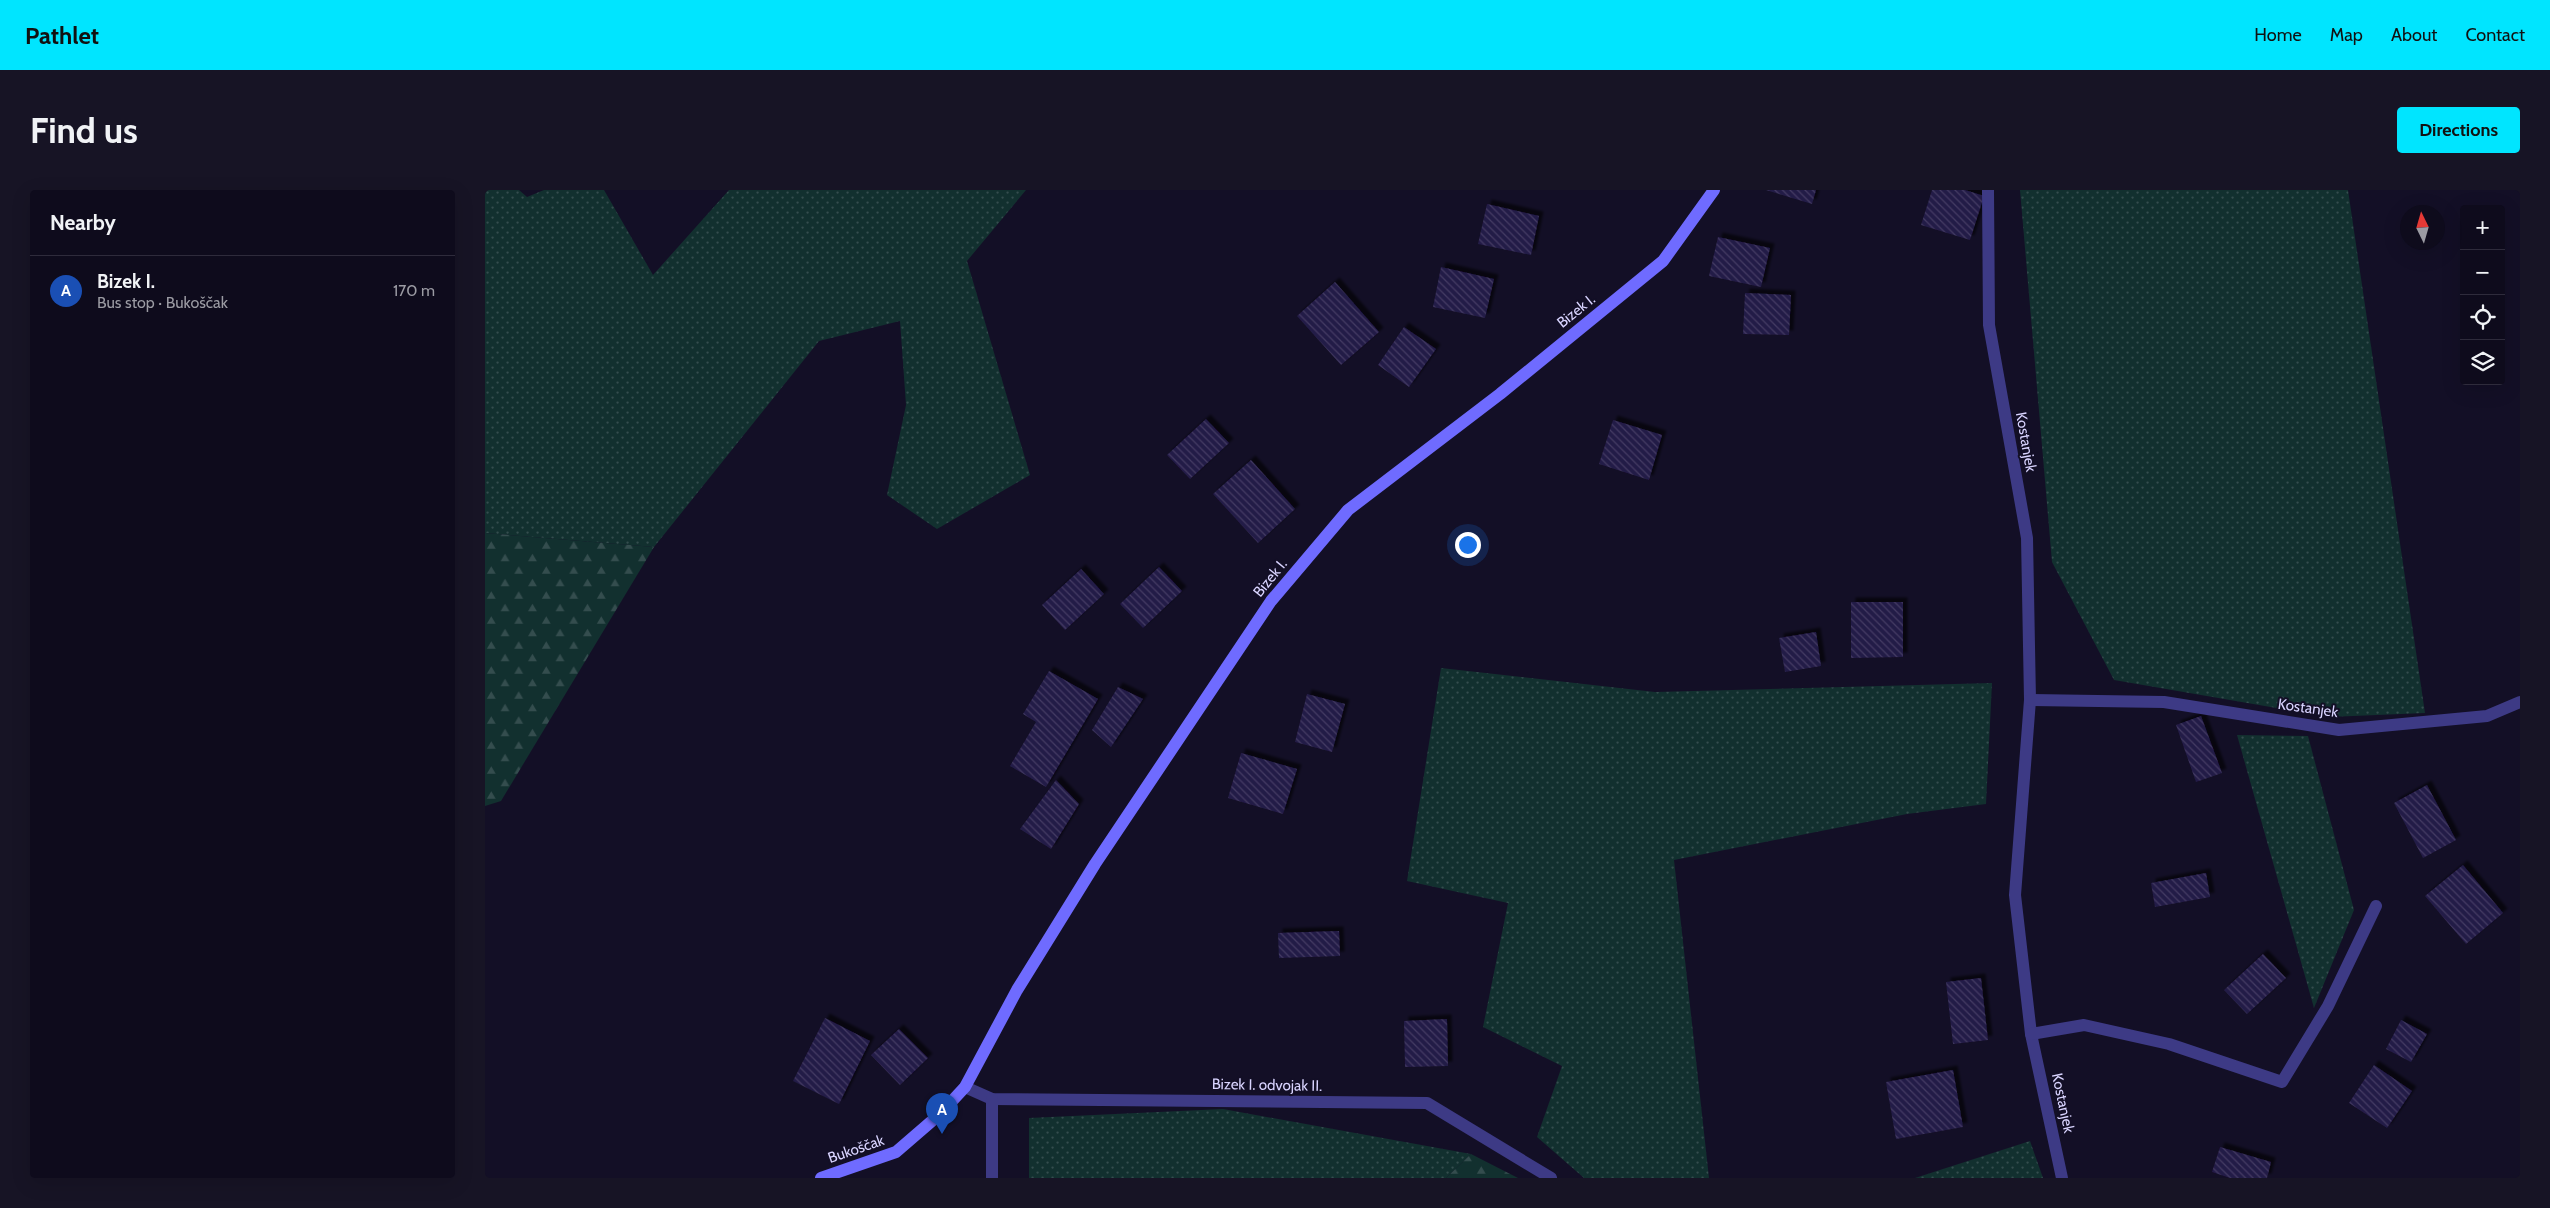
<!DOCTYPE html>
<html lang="en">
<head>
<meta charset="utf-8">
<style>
  :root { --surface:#0e0b1c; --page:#171425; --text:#f1f3f6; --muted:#9b9ba3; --line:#2e2b3b; --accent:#00e5ff }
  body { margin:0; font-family:Cabin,sans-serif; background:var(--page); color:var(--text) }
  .controls { position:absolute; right:15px; top:15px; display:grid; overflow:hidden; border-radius:5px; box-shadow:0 5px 20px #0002 }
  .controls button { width:45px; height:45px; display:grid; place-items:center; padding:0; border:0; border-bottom:1px solid var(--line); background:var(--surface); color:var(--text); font:25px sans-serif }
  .compass { position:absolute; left:1915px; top:15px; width:45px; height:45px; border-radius:50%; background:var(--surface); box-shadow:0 5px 20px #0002; rotate:355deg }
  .you { position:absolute; left:982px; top:354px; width:18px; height:18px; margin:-12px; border:4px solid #fff; border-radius:50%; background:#1a73e8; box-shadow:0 0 0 8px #1a73e833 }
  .badge { display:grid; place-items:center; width:32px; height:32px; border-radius:50%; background:var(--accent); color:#fff; font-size:16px; font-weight:700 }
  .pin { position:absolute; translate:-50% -41px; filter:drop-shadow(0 1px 2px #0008) }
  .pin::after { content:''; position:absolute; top:26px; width:18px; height:15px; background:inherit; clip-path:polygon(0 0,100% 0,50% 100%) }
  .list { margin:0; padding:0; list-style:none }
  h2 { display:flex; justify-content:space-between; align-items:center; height:65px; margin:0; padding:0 20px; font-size:21px }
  h2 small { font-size:16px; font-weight:400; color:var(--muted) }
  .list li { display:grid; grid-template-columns:32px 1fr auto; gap:15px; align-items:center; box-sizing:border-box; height:70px; padding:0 20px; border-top:1px solid var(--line) }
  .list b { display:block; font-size:19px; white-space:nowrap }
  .list p { margin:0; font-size:16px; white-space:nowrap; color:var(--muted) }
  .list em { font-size:16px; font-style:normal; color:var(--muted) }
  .icon { flex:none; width:28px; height:28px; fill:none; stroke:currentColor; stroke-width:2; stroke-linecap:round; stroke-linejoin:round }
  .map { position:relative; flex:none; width:2035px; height:988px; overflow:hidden; border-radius:5px }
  header { display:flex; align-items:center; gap:30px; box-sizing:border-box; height:70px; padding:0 25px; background:var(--accent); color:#111 }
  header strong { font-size:24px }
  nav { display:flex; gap:28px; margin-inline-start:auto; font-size:18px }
  .intro { display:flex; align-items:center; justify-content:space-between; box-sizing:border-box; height:120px; padding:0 30px }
  h1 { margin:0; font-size:35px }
  .button { padding:12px 22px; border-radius:5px; background:var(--accent); color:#111; font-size:18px; font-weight:700 }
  main { display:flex; gap:30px; padding:0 30px }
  aside { flex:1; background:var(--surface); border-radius:5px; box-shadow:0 5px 20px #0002 }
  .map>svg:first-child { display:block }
</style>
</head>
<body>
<header>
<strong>Pathlet</strong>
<nav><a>Home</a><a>Map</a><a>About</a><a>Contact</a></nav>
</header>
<div class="intro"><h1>Find us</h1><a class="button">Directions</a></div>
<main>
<aside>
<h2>Nearby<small></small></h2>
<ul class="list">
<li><span class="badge" style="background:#1a4fb4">A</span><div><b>Bizek I.</b><p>Bus stop · Bukoščak</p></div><em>170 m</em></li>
</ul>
</aside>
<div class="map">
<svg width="2035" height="988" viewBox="0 0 2035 988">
  <defs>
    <pattern id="grass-dots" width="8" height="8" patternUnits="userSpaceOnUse" patternTransform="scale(1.25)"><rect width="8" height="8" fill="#12302f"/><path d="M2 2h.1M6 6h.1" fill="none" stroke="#344d4e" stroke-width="1.8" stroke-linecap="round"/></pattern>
    <pattern id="forest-firs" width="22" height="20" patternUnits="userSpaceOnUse" patternTransform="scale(1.25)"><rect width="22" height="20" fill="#12302f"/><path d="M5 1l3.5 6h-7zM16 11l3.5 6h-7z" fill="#344d4e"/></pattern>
    <pattern id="building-back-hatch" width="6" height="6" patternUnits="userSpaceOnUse" patternTransform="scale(1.25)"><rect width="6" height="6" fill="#241b47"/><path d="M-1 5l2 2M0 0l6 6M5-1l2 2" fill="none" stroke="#433b63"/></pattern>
    <filter id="shadow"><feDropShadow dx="4.5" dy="-4.5" stdDeviation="1" flood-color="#0009"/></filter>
  </defs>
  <rect width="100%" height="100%" fill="#130f26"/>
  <g fill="url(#grass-dots)">
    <polygon points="0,0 34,0 42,7 59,0 119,0 168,85 244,0 541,0 482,71 545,285 452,339 402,305 421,215 415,131 334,151 169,357 0,343"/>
    <polygon points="1535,0 1863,0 1940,523 1844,527 1629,490 1567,372"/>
    <polygon points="956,478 1170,502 1507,493 1501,614 1422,624 1189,670 1224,988 1099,988 1052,947 1077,876 998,837 1023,713 922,691"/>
    <polygon points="1752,545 1823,546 1869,720 1829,818"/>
    <polygon points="738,919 986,964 961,988 544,988 544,928"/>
    <polygon points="1545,951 1558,988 1430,988"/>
  </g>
  <g fill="url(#forest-firs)">
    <polygon points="0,343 169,357 16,611 0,616"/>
    <polygon points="986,964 1033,988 961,988"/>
  </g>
  <g fill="url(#building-back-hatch)" filter="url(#shadow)">
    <polygon points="1281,0 1331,0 1327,14"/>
    <polygon points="1447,0 1480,0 1499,6 1485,50 1436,35"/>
    <polygon points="1002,14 1054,26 1046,65 993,54"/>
    <polygon points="1233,47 1285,58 1276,97 1224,86"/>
    <polygon points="956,77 1009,89 1000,128 948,117"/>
    <polygon points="850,92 894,142 856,175 812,126"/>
    <polygon points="1260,103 1306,105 1304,145 1258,144"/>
    <polygon points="919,137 951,159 924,197 893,175"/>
    <polygon points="721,229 744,253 705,289 682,265"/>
    <polygon points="1128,230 1177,245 1164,290 1114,274"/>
    <polygon points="766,270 810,319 773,353 728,304"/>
    <polygon points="674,377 697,401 658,438 635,414"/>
    <polygon points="596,379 619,404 580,440 557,415"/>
    <polygon points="1366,412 1418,412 1418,467 1366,468"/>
    <polygon points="1331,442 1336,476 1300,482 1294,448"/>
    <polygon points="564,481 613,509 561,597 525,576 551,532 538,524"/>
    <polygon points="633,497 658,509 626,557 607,540"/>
    <polygon points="822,504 860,514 847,562 810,552"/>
    <polygon points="1716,526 1737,583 1711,592 1691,535"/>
    <polygon points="756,563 812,579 798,624 743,608"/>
    <polygon points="571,590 594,614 566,659 535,639"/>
    <polygon points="1942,595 1971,650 1938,668 1909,613"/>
    <polygon points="1978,675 2018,723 1981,754 1940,706"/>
    <polygon points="1721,683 1725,707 1670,717 1666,693"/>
    <polygon points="854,741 855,766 794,768 793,743"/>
    <polygon points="1778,764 1801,788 1762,824 1739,800"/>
    <polygon points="1496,788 1503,850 1468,854 1461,792"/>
    <polygon points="340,828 385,851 354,914 308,891"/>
    <polygon points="962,829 963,876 920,877 919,831"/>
    <polygon points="1916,830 1942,844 1926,872 1901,859"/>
    <polygon points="414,839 443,868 415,895 386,865"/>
    <polygon points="1889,875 1927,901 1902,938 1864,913"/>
    <polygon points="1468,880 1478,937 1411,949 1401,892"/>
    <polygon points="1735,957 1786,972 1782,988 1745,988 1727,982"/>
  </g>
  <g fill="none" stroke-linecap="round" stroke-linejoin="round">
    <g stroke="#3d3a85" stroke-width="12">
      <polyline points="1503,0 1504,135 1542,348 1545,510 1530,705 1546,844 1577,988"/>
      <polyline points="1545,510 1679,512 1854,540 2002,526 2035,512"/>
      <polyline points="1546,844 1599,835 1684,854 1797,892 1843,816 1891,716"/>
      <polyline points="480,897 507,909 942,913 1066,988"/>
      <polyline points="507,988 507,909"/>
    </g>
    <polyline stroke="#6f6bff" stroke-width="12" points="336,988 411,962 455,924 480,897 532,800 610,674 786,411 863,320 1015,204 1178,71 1229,0"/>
  </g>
  <g text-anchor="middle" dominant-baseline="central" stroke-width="4" stroke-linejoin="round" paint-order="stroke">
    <g font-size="15" fill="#d9d4ff" stroke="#130f26">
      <text transform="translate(1091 121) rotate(-39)">Bizek I.</text>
      <text transform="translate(1541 252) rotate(80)">Kostanjek</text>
      <text transform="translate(785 388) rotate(-51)">Bizek I.</text>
      <text transform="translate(1823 518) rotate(8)">Kostanjek</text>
      <text transform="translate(782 895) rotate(1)">Bizek I. odvojak II.</text>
      <text transform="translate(1578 913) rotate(78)">Kostanjek</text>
      <text transform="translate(371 959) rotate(-19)">Bukoščak</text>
    </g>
  </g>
</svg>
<div class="controls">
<button>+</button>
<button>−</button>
<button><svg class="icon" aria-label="locate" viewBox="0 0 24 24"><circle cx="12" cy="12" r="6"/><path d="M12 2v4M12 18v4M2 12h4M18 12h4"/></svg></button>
<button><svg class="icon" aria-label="layers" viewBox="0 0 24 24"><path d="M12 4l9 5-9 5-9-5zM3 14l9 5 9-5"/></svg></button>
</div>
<svg class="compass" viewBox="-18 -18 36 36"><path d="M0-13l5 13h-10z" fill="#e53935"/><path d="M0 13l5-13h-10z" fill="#9b9ba3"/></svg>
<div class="you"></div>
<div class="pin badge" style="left:457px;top:944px;background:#1a4fb4">A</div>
</div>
</main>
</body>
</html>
